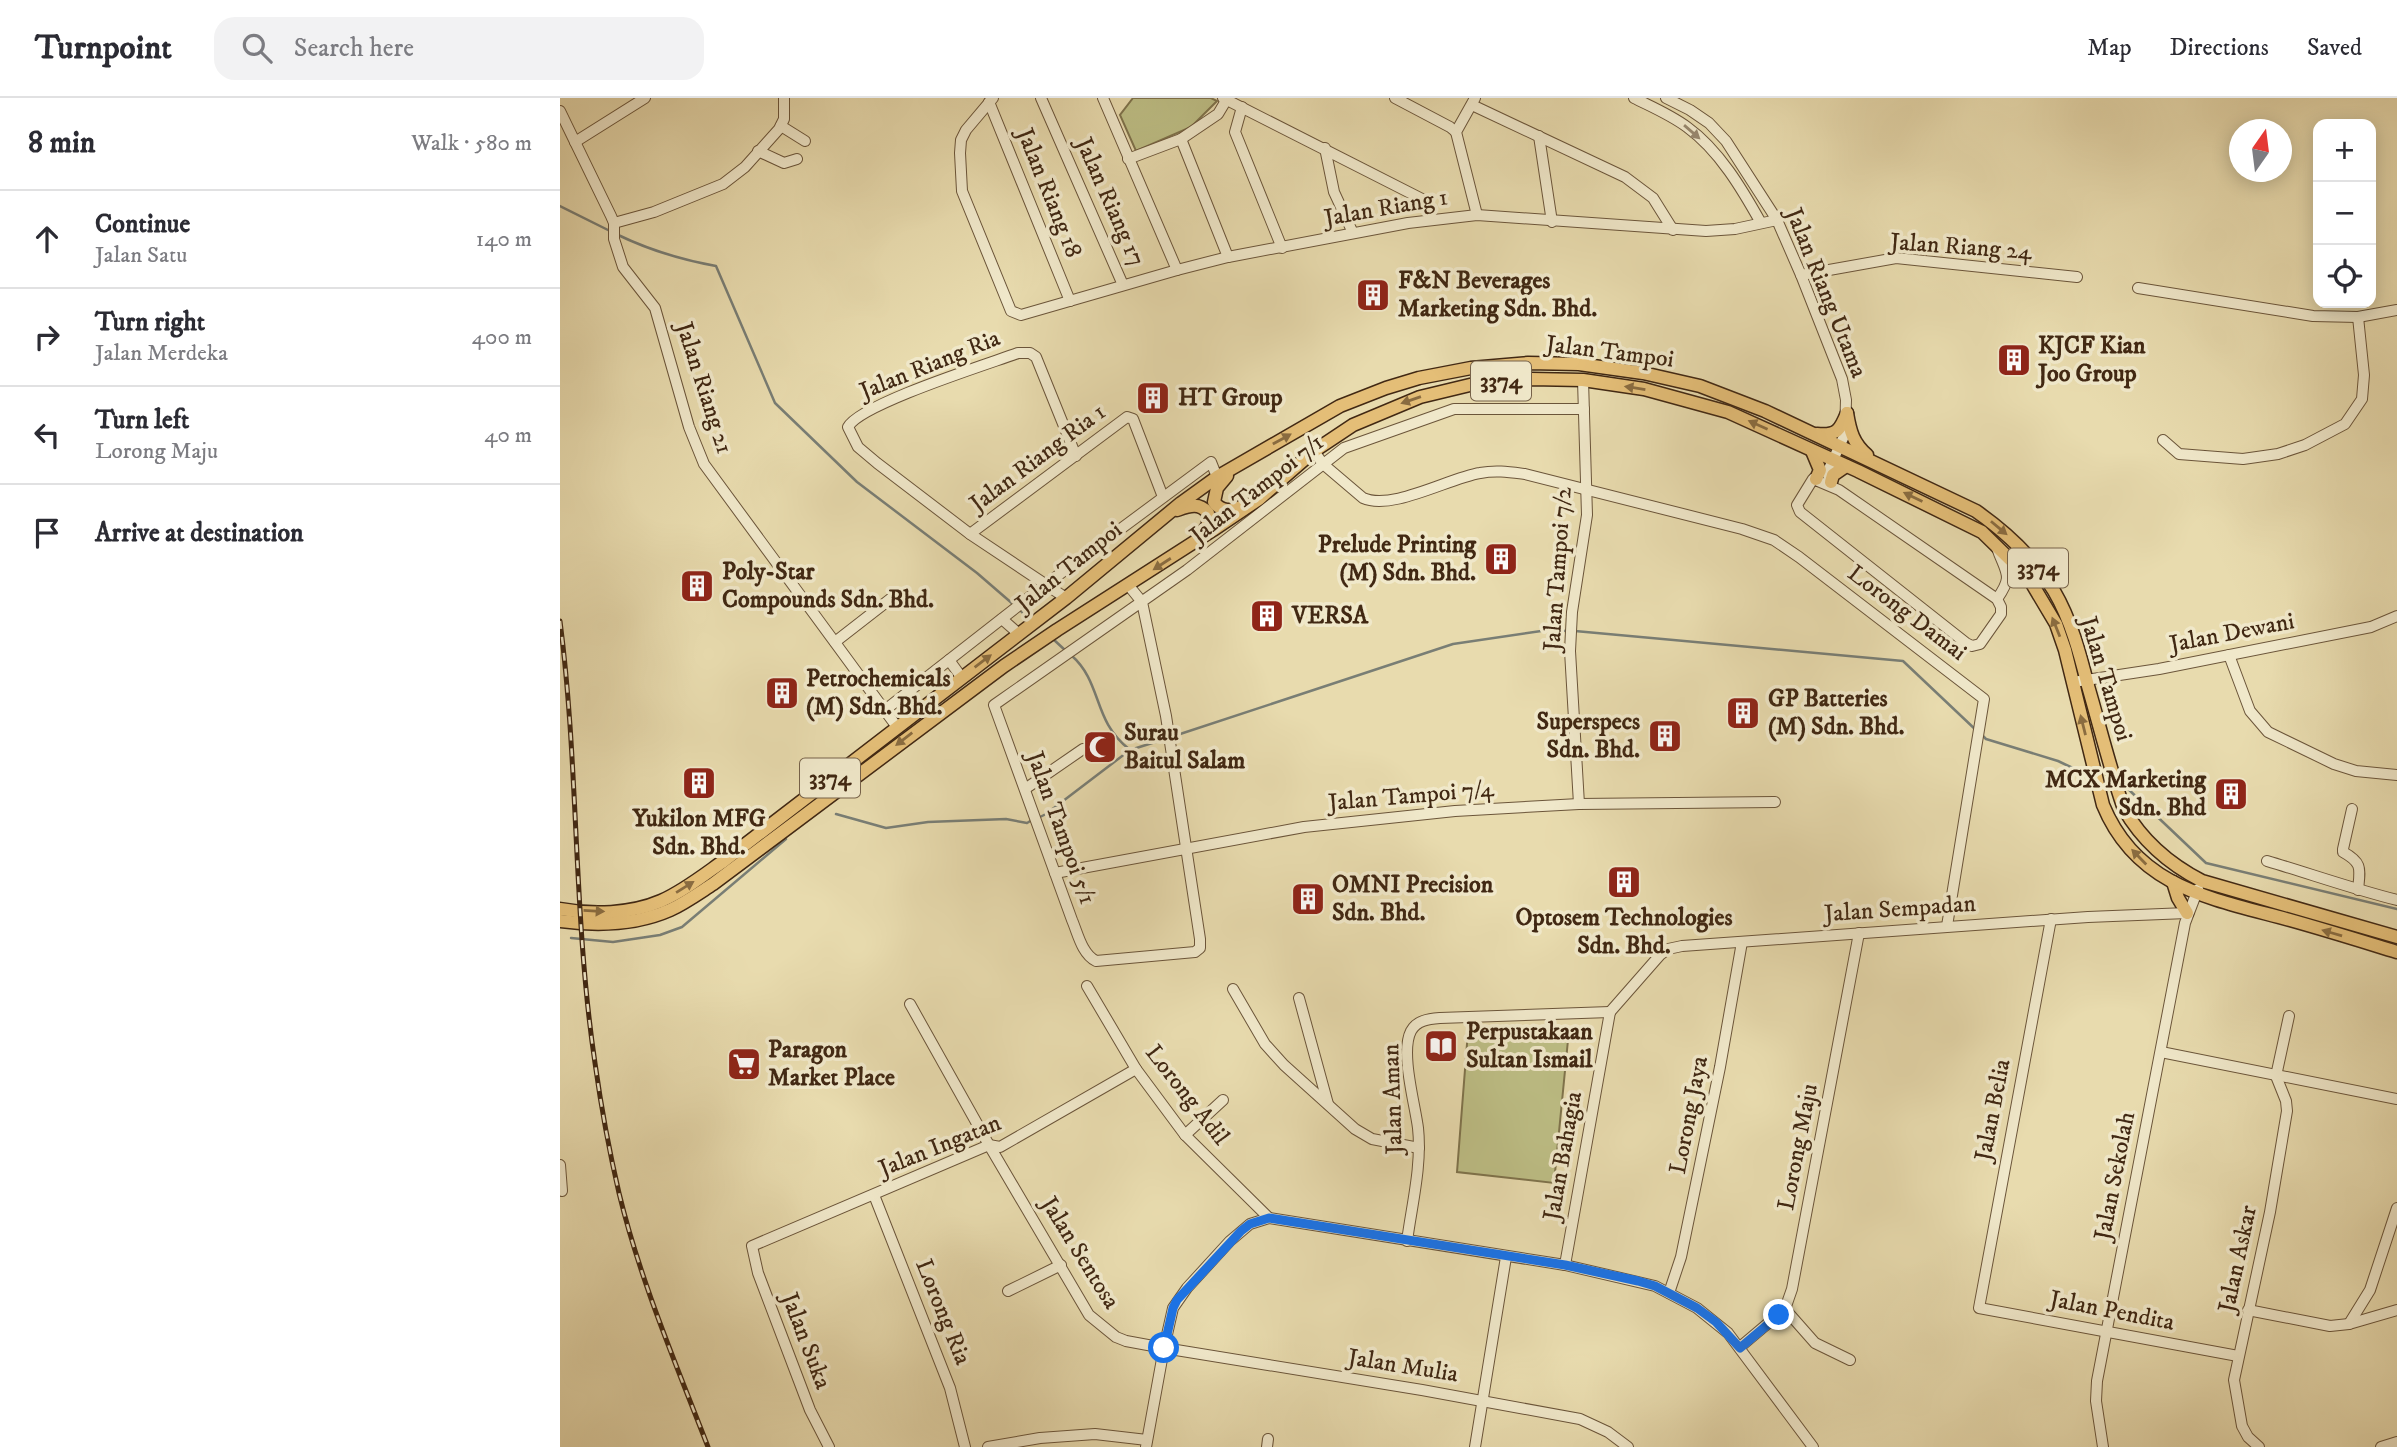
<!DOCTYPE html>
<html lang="en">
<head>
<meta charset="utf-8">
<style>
  :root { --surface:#fff; --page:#f2f2f3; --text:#2b2b33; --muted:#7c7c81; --line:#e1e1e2 }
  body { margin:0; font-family:"IM FELL DW Pica",serif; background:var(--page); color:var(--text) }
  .controls { position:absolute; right:21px; top:21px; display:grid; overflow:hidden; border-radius:14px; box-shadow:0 4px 18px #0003 }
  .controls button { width:63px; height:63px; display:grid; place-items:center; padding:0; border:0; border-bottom:2px solid var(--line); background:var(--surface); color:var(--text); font:35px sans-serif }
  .compass { position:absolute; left:1669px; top:21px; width:63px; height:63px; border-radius:50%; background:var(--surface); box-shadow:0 4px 18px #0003; rotate:14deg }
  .stop { position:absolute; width:21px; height:21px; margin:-16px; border:5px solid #1a73e8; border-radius:50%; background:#fff }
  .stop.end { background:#1a73e8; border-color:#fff; box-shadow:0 2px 7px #0008 }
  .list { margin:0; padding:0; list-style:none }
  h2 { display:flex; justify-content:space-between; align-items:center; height:91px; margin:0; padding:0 28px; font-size:30px }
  h2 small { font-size:23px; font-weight:400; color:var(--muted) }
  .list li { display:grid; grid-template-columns:46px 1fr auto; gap:21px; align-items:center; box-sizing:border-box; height:98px; padding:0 28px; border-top:2px solid var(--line) }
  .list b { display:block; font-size:26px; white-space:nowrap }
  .list p { margin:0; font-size:23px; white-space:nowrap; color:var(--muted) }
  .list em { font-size:23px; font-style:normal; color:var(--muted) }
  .icon { flex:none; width:38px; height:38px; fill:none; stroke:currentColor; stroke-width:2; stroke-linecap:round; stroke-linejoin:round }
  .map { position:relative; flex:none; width:1837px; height:1349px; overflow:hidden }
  header { display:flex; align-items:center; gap:42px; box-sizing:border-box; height:98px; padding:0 35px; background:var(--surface); border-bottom:2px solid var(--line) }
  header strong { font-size:33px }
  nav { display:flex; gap:38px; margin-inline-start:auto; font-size:24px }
  .search { width:490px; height:63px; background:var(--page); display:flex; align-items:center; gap:18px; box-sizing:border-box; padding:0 24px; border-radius:21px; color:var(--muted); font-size:26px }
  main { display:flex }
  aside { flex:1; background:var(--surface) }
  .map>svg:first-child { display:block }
</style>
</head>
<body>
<header>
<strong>Turnpoint</strong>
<div class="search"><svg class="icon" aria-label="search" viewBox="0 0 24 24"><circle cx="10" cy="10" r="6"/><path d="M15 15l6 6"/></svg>Search here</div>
<nav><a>Map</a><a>Directions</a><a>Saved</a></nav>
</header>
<main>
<aside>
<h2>8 min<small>Walk · 580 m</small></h2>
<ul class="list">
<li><svg class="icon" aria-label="ahead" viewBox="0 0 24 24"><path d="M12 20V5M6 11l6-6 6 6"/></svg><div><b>Continue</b><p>Jalan Satu</p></div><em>140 m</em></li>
<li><svg class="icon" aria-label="right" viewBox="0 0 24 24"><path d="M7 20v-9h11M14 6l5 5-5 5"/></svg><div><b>Turn right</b><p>Jalan Merdeka</p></div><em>400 m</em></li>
<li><svg class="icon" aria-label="left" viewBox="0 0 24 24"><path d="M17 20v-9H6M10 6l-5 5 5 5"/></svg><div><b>Turn left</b><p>Lorong Maju</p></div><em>40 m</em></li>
<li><svg class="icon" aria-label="arrive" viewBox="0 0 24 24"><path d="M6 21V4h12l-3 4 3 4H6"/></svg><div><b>Arrive at destination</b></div></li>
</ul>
</aside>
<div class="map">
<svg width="1837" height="1349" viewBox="0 0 1837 1349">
  <rect width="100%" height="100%" fill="#e8dbae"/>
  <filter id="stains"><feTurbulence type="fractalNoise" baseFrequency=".00286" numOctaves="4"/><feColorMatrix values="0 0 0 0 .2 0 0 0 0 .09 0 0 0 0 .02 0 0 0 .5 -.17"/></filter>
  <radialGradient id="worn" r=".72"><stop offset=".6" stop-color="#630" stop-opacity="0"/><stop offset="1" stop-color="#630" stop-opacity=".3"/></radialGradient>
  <g fill="#bdbe85" stroke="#7f734c" stroke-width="2">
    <polygon points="573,0 651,0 657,3 631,29 576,53 560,17"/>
    <polygon points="908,933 1008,942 994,1085 897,1074"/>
  </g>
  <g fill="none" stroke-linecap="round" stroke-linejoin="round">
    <g stroke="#797e75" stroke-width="2.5">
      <polyline points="0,108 50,133"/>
      <path d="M56,136c31,15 66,26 100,32l59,137 82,79 120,91 37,32"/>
      <polyline points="459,511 469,521"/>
      <polyline points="1015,533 1343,563 1417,633"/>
      <polyline points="493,541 506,553"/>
      <path d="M511,557c32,28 21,65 58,94"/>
      <polyline points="1422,637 1426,641 1498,663 1530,678"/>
      <polyline points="611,639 893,546 988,532 1009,533"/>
      <polyline points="1560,687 1566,689 1646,765 1837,811"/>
      <polyline points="276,716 326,730 368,724 446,721 467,725 472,722"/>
      <polyline points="478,720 486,716 570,652 605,641"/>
      <polyline points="11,840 53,844 100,837 122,829 226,741"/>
    </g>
    <g stroke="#6b553a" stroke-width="12">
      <g id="minor">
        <polyline points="433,0 406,32 401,42 400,55 402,93 451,213 461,217 617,172 668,159 848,125 917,117 1146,133 1175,131 1217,122"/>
        <polyline points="481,0 563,187"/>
        <polyline points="543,0 617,172"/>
        <polyline points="663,0 868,104"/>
        <polyline points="835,0 890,29 896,34"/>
        <polyline points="915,0 896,34 917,117"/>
        <path d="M1074,0c18,9 37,17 53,29 32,23 55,62 74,96"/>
        <polyline points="1106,0 1130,12 1149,25 1166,43 1217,122 1241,177 1282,281 1286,302 1285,336 1267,375 1271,384"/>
        <polyline points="429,4 510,203"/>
        <polyline points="912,7 1065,79 1093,100 1113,132"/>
        <polyline points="682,9 675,34 722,150"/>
        <polyline points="0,13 51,118 54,125 54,141 63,169 95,210 129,329 144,366 337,629"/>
        <polyline points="221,28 245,43"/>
        <polyline points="979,38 992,124"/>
        <polyline points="621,41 668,159"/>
        <polyline points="15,44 85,0"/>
        <polyline points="765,50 774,94 793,135"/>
        <polyline points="198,53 224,65 237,61"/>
        <polyline points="568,61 621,41 658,16 667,1"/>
        <polyline points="54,125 94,114 163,86 185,69 219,31 224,21 224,0"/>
        <polyline points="1241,177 1336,160 1517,179"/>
        <polyline points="1578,190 1753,218 1798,219 1837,212"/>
        <polyline points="1603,342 1619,356 1683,361 1718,356 1745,347 1785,326 1802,301 1804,277 1798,219"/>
        <path d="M754,353l9,13 40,34c29,13 86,-20 117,-25 16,-3 29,-1 45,1l217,55 32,11 25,17 185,142 -37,227"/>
        <polygon points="1253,381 1279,392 1437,501 1441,509 1441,516 1420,546 1412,548 1406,545 1240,414 1237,407"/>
        <polyline points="410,436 567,319 573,321 603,399"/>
        <path d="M569,488l13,16 24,114 34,223v9l-5,4 -99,9c-14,-7 -18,-27 -24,-41l-78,-215 193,-135 157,-122 110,-39h130"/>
        <path d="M506,500l-96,-64 -93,-71 -19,-16 -10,-20c12,-23 140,-63 170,-74h12l6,4 40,99"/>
        <path d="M1437,501c17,-24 9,-25 0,-51"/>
        <polyline points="442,521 459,536"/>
        <polyline points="275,544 338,495"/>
        <polyline points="1669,557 1690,613 1708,634 1774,666 1796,673 1837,677"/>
        <polyline points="389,562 402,580"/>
        <polyline points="1513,584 1599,571 1811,529 1837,518"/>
        <polyline points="325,612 485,487 651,364 657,379"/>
        <polyline points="465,691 523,651"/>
        <polyline points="1019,706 1010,553 1012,514 1027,417 1023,282"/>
        <path d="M1792,711l-9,40v3c20,11 17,17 15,38"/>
        <path d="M1707,763c44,13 86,28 130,39"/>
        <polyline points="495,775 744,729 895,713 1019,706 1215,704"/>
        <polyline points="1491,821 1419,1210 1678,1258"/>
        <polyline points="527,888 576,971 625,1037 709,1120"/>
        <polyline points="673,891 705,946 724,967 795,1031 812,1041 859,1050"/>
        <polyline points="739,900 768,1006"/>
        <polyline points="350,906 429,1047 529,1217 556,1239 566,1243 604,1250 862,1292 1020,1321 1048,1334 1068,1349"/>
        <polyline points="1050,914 1100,857 1108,851 1122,848 1528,819 1627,815"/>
        <polyline points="1601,954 1837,1001"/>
        <polyline points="625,1037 663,1002"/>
        <polyline points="0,1067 2,1093"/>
        <polyline points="314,1097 390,1290 405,1349"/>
        <path d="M847,1143c5,-37 15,-76 11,-113 -3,-24 -18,-76 -7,-97 6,-11 18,-12 29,-13l170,-6"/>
        <polyline points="1005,1167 1050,914"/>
        <polyline points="448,1193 501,1167"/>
        <polyline points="1109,1195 1121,1159 1160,969 1182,844"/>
        <polyline points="1225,1211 1255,1245 1290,1262"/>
        <polyline points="1688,1212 1770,1228 1789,1226 1837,1212"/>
        <polyline points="1789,1226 1810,1192 1837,1110"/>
        <polyline points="1180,1249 1225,1211 1232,1191 1299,835"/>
        <polyline points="269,1349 250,1312 198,1175 192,1148 429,1047 440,1049 576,971"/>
        <polyline points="428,1349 480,1340 535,1336 587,1342"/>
        <polyline points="586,1349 604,1250 613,1210 627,1190 670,1143 690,1126 709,1120 1005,1167 1095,1188 1137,1210 1168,1235 1253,1349"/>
        <polyline points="707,1349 708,1341"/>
        <polyline points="915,1349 946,1159"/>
        <polyline points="1543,1349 1536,1303 1537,1283 1625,825 1638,791"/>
        <polyline points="1699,1349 1688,1339 1682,1328 1674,1282 1710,1114 1727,1013 1726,1003 1716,978 1729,918"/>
        <polyline points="1821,1349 1837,1344"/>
      </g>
    </g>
    <g stroke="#412813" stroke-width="15">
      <g id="major">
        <path d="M1287,315c3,18 6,30 20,42"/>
        <path d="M1257,336c20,2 23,-4 30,-21"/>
        <polyline points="1252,353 1260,372 1256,381"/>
        <path d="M667,378l-10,12 -3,14c8,11 18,9 29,4"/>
        <polyline points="1271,384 1273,377 1286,368"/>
        <path d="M617,412c12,-4 22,-8 31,3v12l-9,12"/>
        <polyline points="1613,784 1618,800 1627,815"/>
        <path d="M0,811c32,6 71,5 101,-8 23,-10 44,-27 64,-41l341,-262 115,-95 36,-26 123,-71 46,-18 33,-10 52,-10 57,-5 51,1 64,9 57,13 65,25 211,100c30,21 59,48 78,80 17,29 26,63 34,95 12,41 22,83 36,123 19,33 45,55 78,72l195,56"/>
        <path d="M0,823c37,5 76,4 110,-11 15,-7 29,-17 43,-26l291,-218 53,-36 156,-100 46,-31 55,-48 39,-26 67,-28 54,-13 57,-5 52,1 61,9 84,23 130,59 124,61 46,45 28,47 9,26 38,155c34,83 110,94 187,115 36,10 71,21 107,32"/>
      </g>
    </g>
    <use href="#minor" stroke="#f0e8ca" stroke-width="10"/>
    <use href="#major" stroke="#e4be77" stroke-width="12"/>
    <g stroke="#412813" stroke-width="5">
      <path id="rail" d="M0,523c19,146 13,296 35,442 6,43 14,87 24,130 21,87 57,171 89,254"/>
    </g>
    <use href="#rail" stroke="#f0e8ca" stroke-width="2.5" stroke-dasharray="8" stroke-linecap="butt"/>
  </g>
  <defs><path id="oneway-solid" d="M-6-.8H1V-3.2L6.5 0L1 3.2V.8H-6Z" transform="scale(1.75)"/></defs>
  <use fill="#98886e" href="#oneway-solid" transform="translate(1132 34) rotate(41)"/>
  <g fill="#8a6c40">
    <use href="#oneway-solid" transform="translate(1075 290) rotate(-171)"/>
    <use href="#oneway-solid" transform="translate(851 302) rotate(161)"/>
    <use href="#oneway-solid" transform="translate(1198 327) rotate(-156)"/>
    <use href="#oneway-solid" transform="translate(722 341) rotate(-29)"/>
    <use href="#oneway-solid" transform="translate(1353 399) rotate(-154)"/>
    <use href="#oneway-solid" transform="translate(1439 430) rotate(40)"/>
    <use href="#oneway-solid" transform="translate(602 466) rotate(147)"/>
    <use href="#oneway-solid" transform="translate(1496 529) rotate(-112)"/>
    <use href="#oneway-solid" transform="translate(423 563) rotate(-37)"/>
    <use href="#oneway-solid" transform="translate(1523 627) rotate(-104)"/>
    <use href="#oneway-solid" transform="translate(344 641) rotate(142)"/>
    <use href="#oneway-solid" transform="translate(1579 759) rotate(-134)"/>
    <use href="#oneway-solid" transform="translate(125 789) rotate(-32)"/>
    <use href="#oneway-solid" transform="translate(34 813) rotate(3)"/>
    <use href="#oneway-solid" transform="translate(1772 835) rotate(-164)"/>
  </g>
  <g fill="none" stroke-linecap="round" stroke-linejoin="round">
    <polyline stroke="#1a73e8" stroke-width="9" points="604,1250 613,1210 617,1202 681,1133 690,1126 709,1120 1005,1167 1078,1183 1095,1188 1137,1210 1156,1224 1180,1250 1219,1217"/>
  </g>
  <defs>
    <g id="building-square" transform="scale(1.75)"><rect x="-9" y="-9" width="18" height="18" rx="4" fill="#8f2418" stroke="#f0e8ca"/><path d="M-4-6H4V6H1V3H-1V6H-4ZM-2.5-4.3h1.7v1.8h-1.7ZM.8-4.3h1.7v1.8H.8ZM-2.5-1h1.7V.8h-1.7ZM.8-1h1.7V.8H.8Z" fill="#fff"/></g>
    <g id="mosque-square" transform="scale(1.75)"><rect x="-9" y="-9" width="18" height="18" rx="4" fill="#8f2418" stroke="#f0e8ca"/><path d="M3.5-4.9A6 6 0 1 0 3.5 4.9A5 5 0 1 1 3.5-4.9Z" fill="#fff"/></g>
    <g id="library-square" transform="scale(1.75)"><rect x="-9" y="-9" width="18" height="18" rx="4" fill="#8f2418" stroke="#f0e8ca"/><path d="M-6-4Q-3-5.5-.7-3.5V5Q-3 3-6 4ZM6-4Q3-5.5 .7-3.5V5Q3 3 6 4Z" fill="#fff"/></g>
    <g id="supermarket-square" transform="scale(1.75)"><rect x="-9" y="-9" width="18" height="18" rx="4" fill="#8f2418" stroke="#f0e8ca"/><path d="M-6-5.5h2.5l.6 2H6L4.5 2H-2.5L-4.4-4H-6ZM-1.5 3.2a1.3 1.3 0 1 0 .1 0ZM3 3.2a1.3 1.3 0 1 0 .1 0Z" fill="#fff"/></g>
  </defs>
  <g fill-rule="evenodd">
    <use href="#building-square" x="813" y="197"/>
    <use href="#building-square" x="1454" y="262"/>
    <use href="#building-square" x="593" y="300"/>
    <use href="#building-square" x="941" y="461"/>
    <use href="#building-square" x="137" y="488"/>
    <use href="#building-square" x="707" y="518"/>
    <use href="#building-square" x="222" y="595"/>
    <use href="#building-square" x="1183" y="615"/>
    <use href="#building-square" x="1105" y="638"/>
    <use href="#mosque-square" x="540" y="649"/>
    <use href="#building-square" x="139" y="685"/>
    <use href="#building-square" x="1671" y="696"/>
    <use href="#building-square" x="1064" y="784"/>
    <use href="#building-square" x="748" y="801"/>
    <use href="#library-square" x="881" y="948"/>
    <use href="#supermarket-square" x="184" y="966"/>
  </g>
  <g text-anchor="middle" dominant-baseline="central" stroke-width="7" stroke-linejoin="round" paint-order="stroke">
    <g fill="#f0e8ca" stroke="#76624a" stroke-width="2">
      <rect x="911" y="263.5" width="60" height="39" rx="5"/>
      <rect x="1448" y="450.5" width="60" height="39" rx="5"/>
      <rect x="240" y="660.5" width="60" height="39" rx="5"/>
    </g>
    <g font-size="23" font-weight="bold" fill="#412813">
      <text x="941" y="283">3374</text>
      <text x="1478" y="470">3374</text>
      <text x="270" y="680">3374</text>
    </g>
    <g font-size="24" fill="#412813" stroke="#f0e8ca">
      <text transform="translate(489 95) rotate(68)">Jalan Riang 18</text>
      <text transform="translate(550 104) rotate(66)">Jalan Riang 17</text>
      <text transform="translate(826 110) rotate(-10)">Jalan Riang 1</text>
      <text transform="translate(1401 149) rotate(4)">Jalan Riang 24</text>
      <text transform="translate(1266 195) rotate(68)">Jalan Riang Utama</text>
      <text transform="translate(1050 254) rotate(7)">Jalan Tampoi</text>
      <text transform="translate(370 267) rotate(-22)">Jalan Riang Ria</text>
      <text transform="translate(144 290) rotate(72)">Jalan Riang 21</text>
      <text transform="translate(478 360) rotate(-37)">Jalan Riang Ria 1</text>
      <text transform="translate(697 391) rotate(-38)">Jalan Tampoi 7/1</text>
      <text transform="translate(509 469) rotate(-39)">Jalan Tampoi</text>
      <text transform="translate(998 471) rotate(-86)">Jalan Tampoi 7/2</text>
      <text transform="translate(1347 515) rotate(37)">Lorong Damai</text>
      <text transform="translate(1672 535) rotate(-11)">Jalan Dewani</text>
      <text transform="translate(1546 581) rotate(73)">Jalan Tampoi</text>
      <text transform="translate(851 698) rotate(-5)">Jalan Tampoi 7/4</text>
      <text transform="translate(501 730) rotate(70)">Jalan Tampoi 5/1</text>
      <text transform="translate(1340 811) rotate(-4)">Jalan Sempadan</text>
      <text transform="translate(627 997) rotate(52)">Lorong Adil</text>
      <text transform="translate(833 1001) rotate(-92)">Jalan Aman</text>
      <text transform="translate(1433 1012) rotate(-79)">Jalan Belia</text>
      <text transform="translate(1129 1017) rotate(-79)">Lorong Jaya</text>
      <text transform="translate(380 1048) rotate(-22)">Jalan Ingatan</text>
      <text transform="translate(1238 1049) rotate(-79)">Lorong Maju</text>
      <text transform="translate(1003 1058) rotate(-80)">Jalan Bahagia</text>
      <text transform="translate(1555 1078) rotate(-79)">Jalan Sekolah</text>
      <text transform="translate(520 1155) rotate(58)">Jalan Sentosa</text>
      <text transform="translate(1678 1161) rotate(-78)">Jalan Askar</text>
      <text transform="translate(1552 1213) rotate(11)">Jalan Pendita</text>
      <text transform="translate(383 1214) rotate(68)">Lorong Ria</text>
      <text transform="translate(246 1243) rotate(69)">Jalan Suka</text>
      <text transform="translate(843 1268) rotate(9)">Jalan Mulia</text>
    </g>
    <g font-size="24" font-weight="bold" fill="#412813" stroke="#f0e8ca" text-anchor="start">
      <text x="838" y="183">F&amp;N Beverages<tspan x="838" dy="28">Marketing Sdn. Bhd.</tspan></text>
      <text x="1478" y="248">KJCF Kian<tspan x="1478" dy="28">Joo Group</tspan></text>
      <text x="618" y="300">HT Group</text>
      <text x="916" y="447" text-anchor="end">Prelude Printing<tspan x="916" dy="28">(M) Sdn. Bhd.</tspan></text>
      <text x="162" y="474">Poly-Star<tspan x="162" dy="28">Compounds Sdn. Bhd.</tspan></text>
      <text x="732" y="518">VERSA</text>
      <text x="246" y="581">Petrochemicals<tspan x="246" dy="28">(M) Sdn. Bhd.</tspan></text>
      <text x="1208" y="601">GP Batteries<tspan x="1208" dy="28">(M) Sdn. Bhd.</tspan></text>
      <text x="1080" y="624" text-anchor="end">Superspecs<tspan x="1080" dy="28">Sdn. Bhd.</tspan></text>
      <text x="564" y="635">Surau<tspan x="564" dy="28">Baitul Salam</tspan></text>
      <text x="1646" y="682" text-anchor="end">MCX Marketing<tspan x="1646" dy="28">Sdn. Bhd</tspan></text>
      <text x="139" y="721" text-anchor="middle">Yukilon MFG<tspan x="139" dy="28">Sdn. Bhd.</tspan></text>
      <text x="772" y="787">OMNI Precision<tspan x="772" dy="28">Sdn. Bhd.</tspan></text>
      <text x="1064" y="820" text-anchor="middle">Optosem Technologies<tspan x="1064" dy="28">Sdn. Bhd.</tspan></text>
      <text x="906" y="934">Perpustakaan<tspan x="906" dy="28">Sultan Ismail</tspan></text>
      <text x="208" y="952">Paragon<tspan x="208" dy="28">Market Place</tspan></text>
    </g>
  </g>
  <rect width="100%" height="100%" filter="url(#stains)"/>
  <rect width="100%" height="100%" fill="url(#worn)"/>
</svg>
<div class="controls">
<button>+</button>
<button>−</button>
<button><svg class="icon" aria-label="locate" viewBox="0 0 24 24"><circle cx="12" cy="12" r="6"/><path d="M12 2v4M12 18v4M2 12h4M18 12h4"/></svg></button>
</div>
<svg class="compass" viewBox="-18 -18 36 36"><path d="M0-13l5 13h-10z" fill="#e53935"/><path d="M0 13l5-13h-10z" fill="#7c7c81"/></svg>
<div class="stop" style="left:604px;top:1250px"></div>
<div class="stop end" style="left:1219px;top:1217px"></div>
</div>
</main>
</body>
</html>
